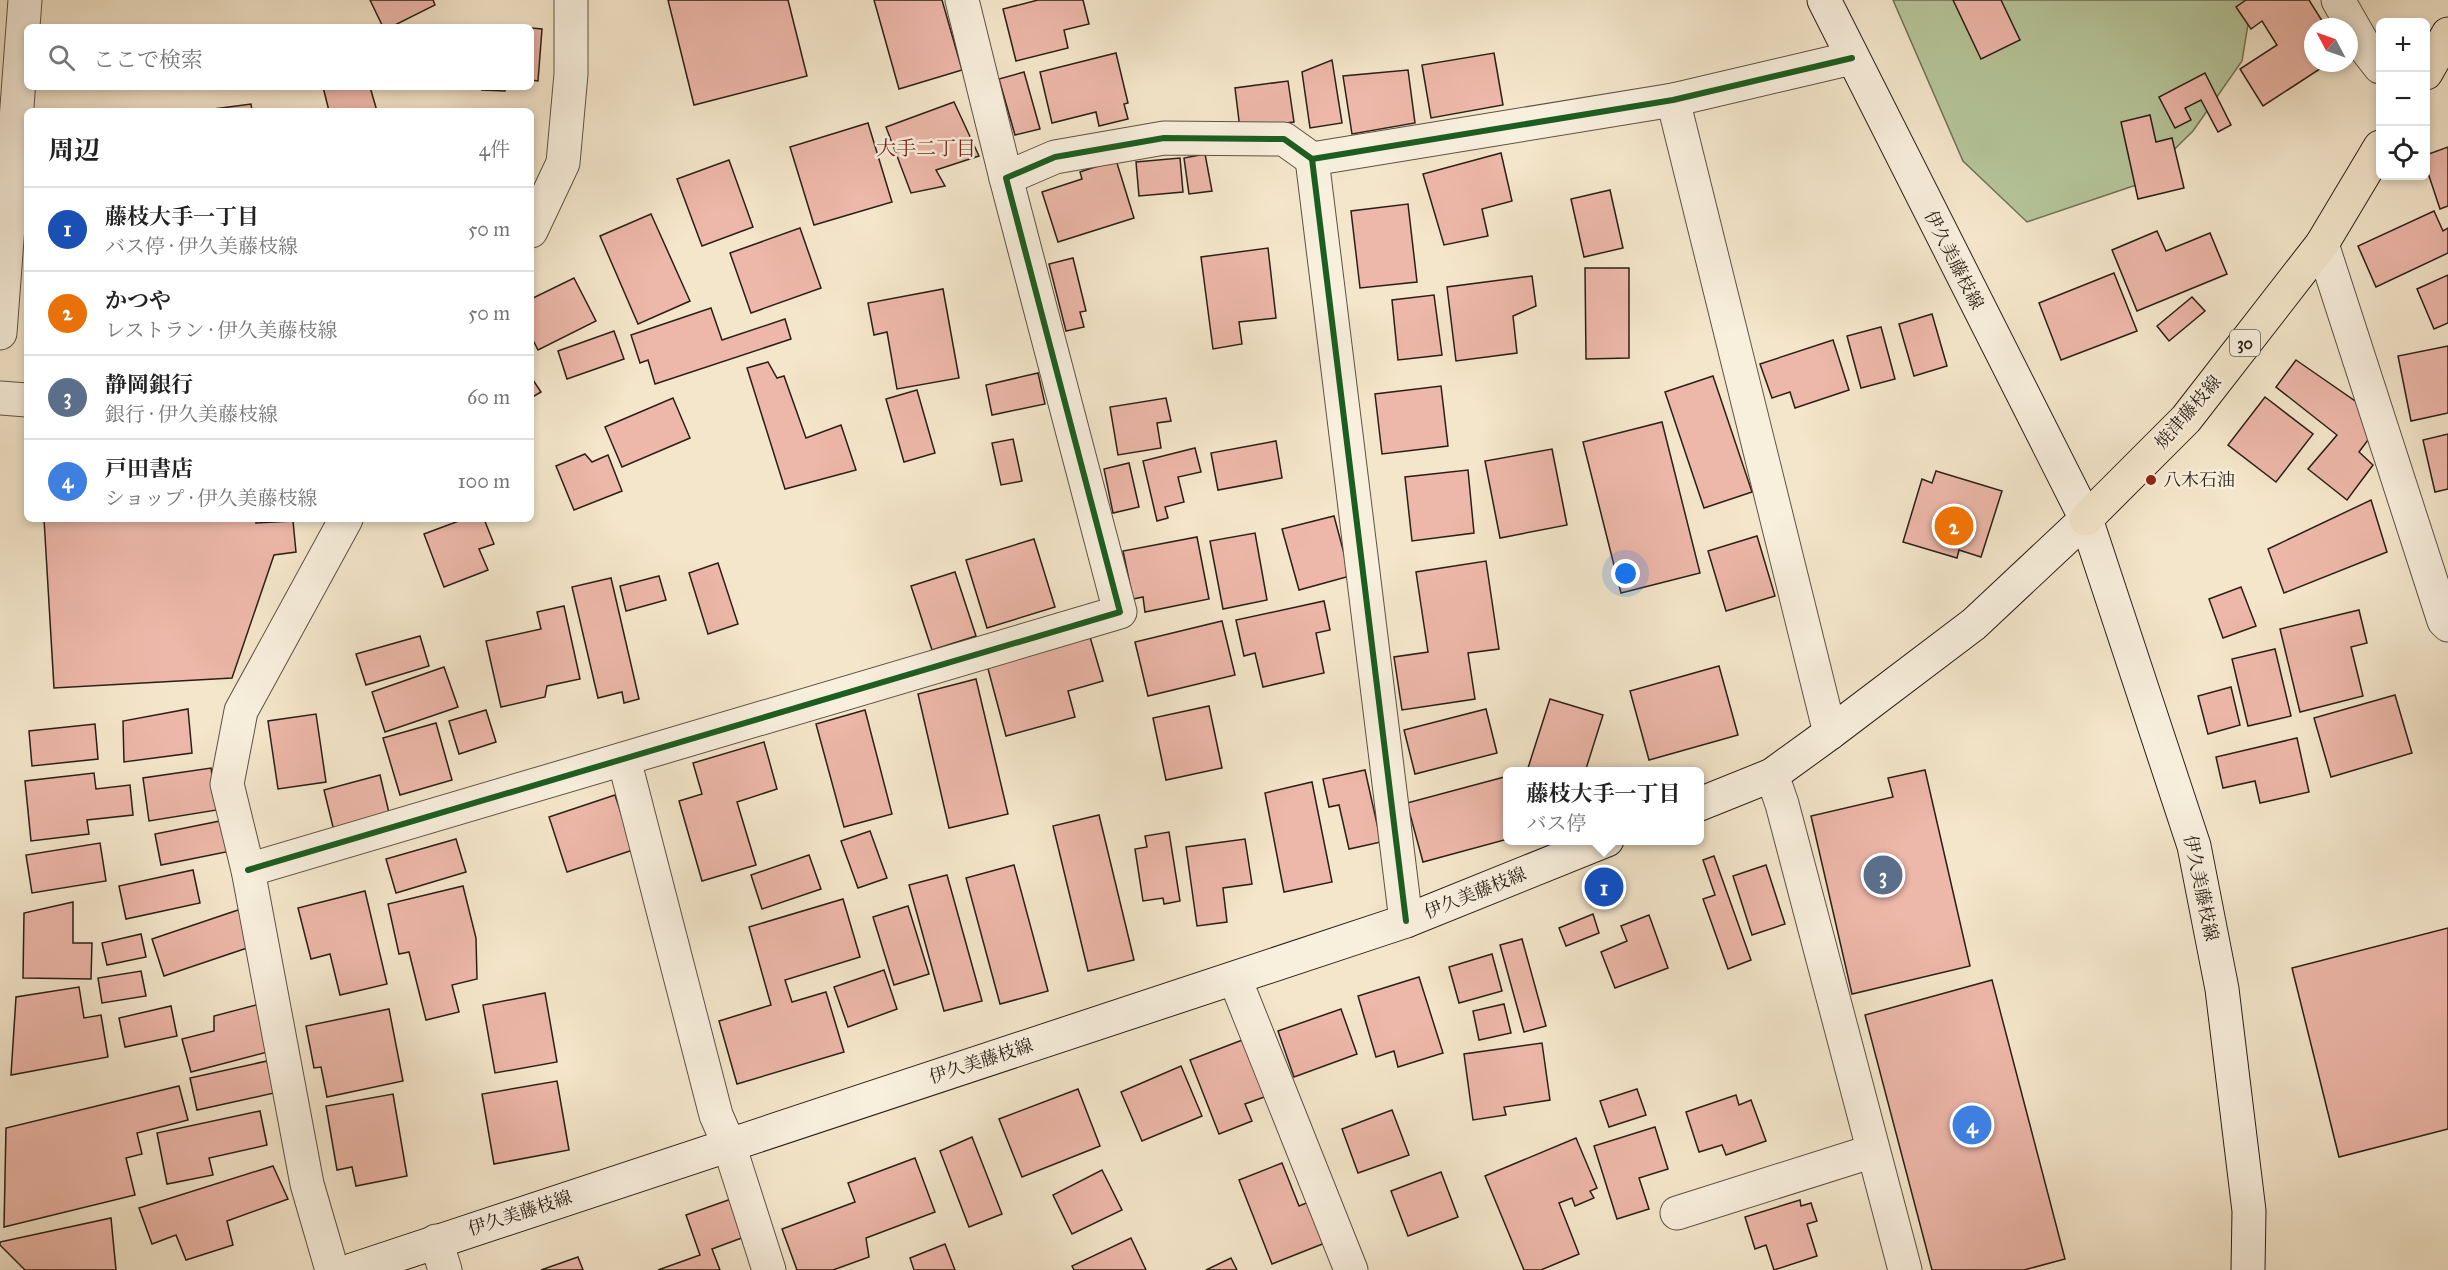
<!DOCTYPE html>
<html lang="ja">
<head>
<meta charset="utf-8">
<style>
  :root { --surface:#fff; --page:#f6f6f6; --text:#222; --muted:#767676; --line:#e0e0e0; --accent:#8f2418 }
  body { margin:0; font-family:"IM FELL Great Primer","Noto Serif JP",serif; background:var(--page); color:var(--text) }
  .controls { position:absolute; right:18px; top:18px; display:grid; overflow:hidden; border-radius:9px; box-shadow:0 3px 9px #0003 }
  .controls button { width:54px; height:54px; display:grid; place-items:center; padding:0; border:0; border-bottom:2px solid var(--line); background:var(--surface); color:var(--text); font:30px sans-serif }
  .compass { position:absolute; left:2304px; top:18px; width:54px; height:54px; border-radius:50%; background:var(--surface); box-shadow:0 3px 9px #0003; rotate:311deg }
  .you { position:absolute; left:1626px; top:574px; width:21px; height:21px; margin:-15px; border:4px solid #fff; border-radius:50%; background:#1a73e8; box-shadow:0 0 0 9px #1a73e833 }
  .badge { display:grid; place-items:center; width:39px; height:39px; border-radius:50%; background:var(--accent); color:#fff; font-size:20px; font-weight:700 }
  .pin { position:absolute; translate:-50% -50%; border:3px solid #fff; box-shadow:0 2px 6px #0006 }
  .popup { position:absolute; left:1503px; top:767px; width:201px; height:78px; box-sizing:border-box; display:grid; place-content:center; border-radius:9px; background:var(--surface); filter:drop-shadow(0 2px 4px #0005); font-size:20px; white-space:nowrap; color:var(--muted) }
  .popup b { font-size:22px; color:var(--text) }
  .popup::after { content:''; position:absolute; left:50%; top:100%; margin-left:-12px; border:12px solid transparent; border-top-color:var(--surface) }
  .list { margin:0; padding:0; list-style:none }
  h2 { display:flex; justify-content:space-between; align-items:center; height:78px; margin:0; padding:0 24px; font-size:26px }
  h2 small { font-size:20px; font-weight:400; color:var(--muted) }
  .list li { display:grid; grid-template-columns:39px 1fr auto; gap:18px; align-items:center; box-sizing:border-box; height:84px; padding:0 24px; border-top:2px solid var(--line) }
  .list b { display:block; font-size:22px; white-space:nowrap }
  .list p { margin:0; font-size:20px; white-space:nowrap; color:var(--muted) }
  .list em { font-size:20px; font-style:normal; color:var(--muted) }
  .icon { flex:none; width:33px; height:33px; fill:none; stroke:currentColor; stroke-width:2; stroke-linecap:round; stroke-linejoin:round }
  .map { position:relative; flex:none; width:2448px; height:1270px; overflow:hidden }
  .search { position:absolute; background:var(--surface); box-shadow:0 3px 9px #0003; left:24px; top:24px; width:510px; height:66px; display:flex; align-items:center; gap:15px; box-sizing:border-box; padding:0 21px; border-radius:9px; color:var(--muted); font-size:22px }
  .panel { position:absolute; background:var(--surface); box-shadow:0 3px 9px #0003; left:24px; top:108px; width:510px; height:414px; border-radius:9px }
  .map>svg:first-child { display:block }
</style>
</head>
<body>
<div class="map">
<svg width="2448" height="1270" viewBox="0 0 2448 1270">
  <rect width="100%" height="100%" fill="#f4e6cb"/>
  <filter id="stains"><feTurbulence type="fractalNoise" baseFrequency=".00333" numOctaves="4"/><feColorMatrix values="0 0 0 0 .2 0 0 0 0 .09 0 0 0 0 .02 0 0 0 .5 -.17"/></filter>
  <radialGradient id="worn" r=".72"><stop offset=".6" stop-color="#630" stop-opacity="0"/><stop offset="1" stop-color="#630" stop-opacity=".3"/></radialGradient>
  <polygon fill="#b6c69b" stroke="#707358" stroke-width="1.5" points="1893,0 2252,0 2242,61 2193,131 2139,184 2027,222 1963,161"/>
  <g fill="#edb7a9" stroke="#2a2016" stroke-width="1.5">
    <polygon points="370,0 433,0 435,5 391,27 383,27"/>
    <polygon points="668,0 788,0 807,76 694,105"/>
    <polygon points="874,0 942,0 962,70 899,89"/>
    <polygon points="1038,0 1083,0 1089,24 1064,30 1068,48 1016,61 1003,9"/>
    <polygon points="1953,0 2001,0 2020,40 1981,59"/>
    <polygon points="2246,0 2309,0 2326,27 2313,27 2313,63 2329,63 2263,106 2240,69 2277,45 2262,21 2251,29 2236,7"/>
    <polygon points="531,28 542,29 538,81 531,80"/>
    <polygon points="1116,53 1128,103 1124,104 1128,119 1099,126 1096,112 1052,123 1040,72"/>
    <polygon points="1494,53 1503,105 1431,118 1422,65"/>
    <polygon points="1332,60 1342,123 1310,128 1302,72"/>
    <polygon points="1408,70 1415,123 1352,134 1343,76"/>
    <polygon points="1024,72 1040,129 1015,135 999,79"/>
    <polygon points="2205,73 2231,125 2218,132 2201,100 2185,108 2191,120 2175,128 2159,97"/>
    <polygon points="1288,81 1294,122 1240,129 1235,88"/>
    <polygon points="323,87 370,87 377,111 329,111"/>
    <polygon points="483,87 505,87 505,91 482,90"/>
    <polygon points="954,102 979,156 936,170 945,186 911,193 886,127"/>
    <polygon points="251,104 252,111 214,111 214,109"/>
    <polygon points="2150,115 2156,142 2172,138 2184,188 2138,199 2121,122"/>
    <polygon points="868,123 892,202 814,225 790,147"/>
    <polygon points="2448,147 2448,206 2440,209 2426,167 2426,155"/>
    <polygon points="1501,153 1512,201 1482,209 1488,236 1444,245 1423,174"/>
    <polygon points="1205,154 1212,191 1189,194 1184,158"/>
    <polygon points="1180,158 1183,192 1139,196 1136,162"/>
    <polygon points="729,160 753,227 702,246 677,179"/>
    <polygon points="1116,160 1134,218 1058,242 1042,192 1082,179 1080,172"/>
    <polygon points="1610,190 1623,248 1584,257 1571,199"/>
    <polygon points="1408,204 1417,282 1360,288 1351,211"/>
    <polygon points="2434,211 2443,231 2448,228 2448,253 2376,287 2358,246"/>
    <polygon points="651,214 690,301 638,324 600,236"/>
    <polygon points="800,228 821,288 751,313 730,253"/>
    <polygon points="2157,231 2166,251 2210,233 2227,274 2137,311 2112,250"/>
    <polygon points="1268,248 1276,318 1239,322 1242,344 1213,349 1201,257"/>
    <polygon points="1073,258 1086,311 1080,312 1084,327 1066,331 1049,264"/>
    <polygon points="1585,268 1629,268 1629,358 1586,359"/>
    <polygon points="2114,273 2137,331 2061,360 2039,303"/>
    <polygon points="2448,275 2448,323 2434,329 2417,289"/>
    <polygon points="1532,276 1536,306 1513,316 1517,353 1456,361 1447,287"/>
    <polygon points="574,278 596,321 538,350 531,336 531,299"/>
    <polygon points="943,289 959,378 897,389 887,332 874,335 868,303"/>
    <polygon points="1434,295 1442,355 1398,360 1392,300"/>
    <polygon points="2192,297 2205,311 2169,341 2157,326"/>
    <polygon points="711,308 722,340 785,319 791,339 655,384 648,360 640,363 631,335"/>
    <polygon points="1932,314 1947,366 1914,376 1899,324"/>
    <polygon points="1881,327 1895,379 1861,388 1847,336"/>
    <polygon points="614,331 624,359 567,379 558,351"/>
    <polygon points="1833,340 1849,390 1795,408 1790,392 1772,398 1760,364"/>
    <polygon points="2448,346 2448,413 2411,421 2398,356"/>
    <polygon points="2296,360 2358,403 2371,436 2359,452 2373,465 2347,500 2308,469 2337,435 2276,387"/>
    <polygon points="768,362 777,378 784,376 806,438 841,425 856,470 785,489 747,368"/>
    <polygon points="1038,373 1045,404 992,415 986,385"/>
    <polygon points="1713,376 1752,492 1704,508 1665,392"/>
    <polygon points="531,377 541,392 531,398"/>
    <polygon points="1441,386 1448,446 1382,454 1375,394"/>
    <polygon points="917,390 935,453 904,462 886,399"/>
    <polygon points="2265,397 2313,434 2276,482 2228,445"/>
    <polygon points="673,398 690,438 622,467 605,427"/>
    <polygon points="1166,398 1171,421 1157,423 1161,448 1118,455 1110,407"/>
    <polygon points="1662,422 1700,573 1621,593 1583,442"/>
    <polygon points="2448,434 2448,489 2435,492 2423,440"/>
    <polygon points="1013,439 1022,481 1001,485 992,443"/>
    <polygon points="1276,441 1282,478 1218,490 1211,453"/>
    <polygon points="1195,448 1201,472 1178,477 1184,502 1165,507 1168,518 1157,521 1143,461"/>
    <polygon points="1552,449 1567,525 1500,538 1485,461"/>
    <polygon points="585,454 592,462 608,455 622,491 574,510 556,466"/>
    <polygon points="1129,463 1139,507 1113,513 1104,469"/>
    <polygon points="1468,470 1474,533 1412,541 1405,477"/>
    <polygon points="1936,471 2002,491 1981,557 1959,550 1957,558 1903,542 1922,479 1932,483"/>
    <polygon points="2371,500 2387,552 2284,593 2268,549"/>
    <polygon points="1334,516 1350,576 1299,590 1282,529"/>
    <polygon points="44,519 256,519 256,523 293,521 296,552 274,555 232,678 54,688"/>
    <polygon points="464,519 484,519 494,544 479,549 488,570 444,587 424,534"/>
    <polygon points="1255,533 1267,600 1223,609 1210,541"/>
    <polygon points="1757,536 1775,596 1726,611 1708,551"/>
    <polygon points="1197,537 1209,599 1145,612 1143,597 1133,599 1123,551"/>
    <polygon points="1034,539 1055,607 987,628 966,560"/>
    <polygon points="1486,561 1499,649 1468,653 1475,699 1402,710 1394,657 1428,652 1416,572"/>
    <polygon points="718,563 738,624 708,634 689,573"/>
    <polygon points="955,572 976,636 932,650 911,586"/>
    <polygon points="659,576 666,600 626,611 620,586"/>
    <polygon points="611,578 639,699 624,703 622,692 598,698 572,587"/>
    <polygon points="2241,587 2256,626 2223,638 2209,599"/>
    <polygon points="1324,601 1330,630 1316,633 1324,673 1263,687 1255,653 1244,656 1236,620"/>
    <polygon points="564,606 580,679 547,686 545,697 501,707 486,641 541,629 537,612"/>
    <polygon points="2359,610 2367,643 2351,647 2363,696 2300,712 2280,629"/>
    <polygon points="1222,621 1235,675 1148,696 1135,642"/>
    <polygon points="420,636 429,666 366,685 356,654"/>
    <polygon points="1090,637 1103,681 1068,691 1075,717 1006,736 987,665"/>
    <polygon points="2275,649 2291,716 2248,726 2232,659"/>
    <polygon points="1719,666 1738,735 1649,760 1630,691"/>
    <polygon points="444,667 458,707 385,732 372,692"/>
    <polygon points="976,679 1008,814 949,828 918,694"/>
    <polygon points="2231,687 2240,725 2208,734 2198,696"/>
    <polygon points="2395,695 2412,753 2331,777 2314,718"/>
    <polygon points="1550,699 1603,715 1585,772 1540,772 1528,768"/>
    <polygon points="1209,706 1222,768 1166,780 1153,718"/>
    <polygon points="188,709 192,753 124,762 123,721"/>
    <polygon points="1486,709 1497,753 1415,774 1404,730"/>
    <polygon points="486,710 496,742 459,754 449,721"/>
    <polygon points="865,710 892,814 844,827 816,724"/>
    <polygon points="316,714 326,782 278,789 268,721"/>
    <polygon points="436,723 452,780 400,795 383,738"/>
    <polygon points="95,724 98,759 32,766 29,731"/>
    <polygon points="2297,738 2309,792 2260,803 2255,781 2223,788 2216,757"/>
    <polygon points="764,742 777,789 737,802 756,865 702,881 679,801 702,794 693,763"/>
    <polygon points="211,768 217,810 149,821 143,778"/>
    <polygon points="1365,770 1381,842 1349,849 1339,805 1329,807 1323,779"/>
    <polygon points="1925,770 1970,966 1852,994 1811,816 1893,797 1888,778"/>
    <polygon points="94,773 96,789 130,785 133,815 87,820 89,834 31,841 25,781"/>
    <polygon points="380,775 390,817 334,831 324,790"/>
    <polygon points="1508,776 1508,839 1423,862 1407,803"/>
    <polygon points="1312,782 1332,882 1284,892 1265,793"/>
    <polygon points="615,795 633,850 567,872 549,817"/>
    <polygon points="1099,815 1134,960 1088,971 1053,826"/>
    <polygon points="225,820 231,851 161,865 155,834"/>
    <polygon points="870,831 887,878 858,888 841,841"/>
    <polygon points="1169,832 1180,901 1164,904 1163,898 1143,901 1135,849 1147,847 1145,836"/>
    <polygon points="456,839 466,872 396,893 386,859"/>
    <polygon points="1245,839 1252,884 1223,888 1227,922 1197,926 1186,847"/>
    <polygon points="100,843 106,881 32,893 26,855"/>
    <polygon points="809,855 821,889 762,909 751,875"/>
    <polygon points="1714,856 1751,960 1728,969 1703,899 1715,895 1703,860"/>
    <polygon points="1014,865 1048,991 1000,1004 966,878"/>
    <polygon points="1766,865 1785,924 1752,935 1733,876"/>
    <polygon points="193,870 200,903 126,919 119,886"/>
    <polygon points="947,875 982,1001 944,1011 909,885"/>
    <polygon points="463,886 476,938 477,979 452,985 459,1012 426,1020 409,952 399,954 388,904"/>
    <polygon points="365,891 387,984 340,995 330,954 311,959 298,908"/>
    <polygon points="843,899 860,957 785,980 792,1002 826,992 844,1052 737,1084 719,1021 771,1005 749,927"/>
    <polygon points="73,902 73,943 92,943 91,979 23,978 24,913"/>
    <polygon points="908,906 929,974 894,985 873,917"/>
    <polygon points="241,909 253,946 164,976 152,939"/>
    <polygon points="1593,914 1599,933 1566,946 1559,928"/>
    <polygon points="1649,915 1668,968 1615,988 1601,952 1627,941 1621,926"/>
    <polygon points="2448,928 2448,1129 2339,1157 2292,968"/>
    <polygon points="141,934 146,957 107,965 102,943"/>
    <polygon points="1522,939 1546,1026 1524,1032 1500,945"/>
    <polygon points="1492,954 1502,991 1459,1003 1449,967"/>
    <polygon points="884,970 897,1009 848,1027 834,987"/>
    <polygon points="141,971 146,996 102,1003 98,978"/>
    <polygon points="1419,977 1443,1053 1398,1067 1394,1051 1376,1057 1358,996"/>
    <polygon points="1992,980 2065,1259 2024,1270 1932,1270 1865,1015"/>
    <polygon points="79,987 84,1018 101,1015 108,1057 11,1075 16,997"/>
    <polygon points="545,993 557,1062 495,1073 483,1005"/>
    <polygon points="271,1001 283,1048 191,1072 182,1039 214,1031 214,1016"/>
    <polygon points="1504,1004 1511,1033 1479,1040 1473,1011"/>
    <polygon points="171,1006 177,1036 125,1047 119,1018"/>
    <polygon points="389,1009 403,1081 327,1097 321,1067 314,1068 306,1026"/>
    <polygon points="1341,1009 1357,1054 1294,1077 1278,1031"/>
    <polygon points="1245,1039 1267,1096 1245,1104 1252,1121 1219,1134 1190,1060"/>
    <polygon points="1542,1043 1550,1100 1504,1107 1506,1115 1473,1120 1464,1054"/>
    <polygon points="267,1061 274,1093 197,1110 190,1078"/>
    <polygon points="1181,1066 1202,1116 1142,1141 1121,1092"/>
    <polygon points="557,1081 569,1150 494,1164 482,1094"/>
    <polygon points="179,1086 188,1120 137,1133 142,1154 126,1158 135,1195 4,1227 6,1128"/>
    <polygon points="1078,1089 1100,1146 1022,1177 999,1119"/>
    <polygon points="1637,1089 1646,1115 1609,1127 1600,1101"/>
    <polygon points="393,1094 407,1176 356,1186 352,1167 337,1170 326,1106"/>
    <polygon points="1736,1095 1739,1105 1751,1100 1766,1141 1726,1155 1722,1145 1699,1152 1686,1112"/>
    <polygon points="1392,1110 1409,1155 1358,1173 1342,1129"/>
    <polygon points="260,1111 267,1145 209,1158 213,1175 167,1184 157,1133"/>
    <polygon points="1655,1127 1668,1169 1639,1178 1649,1209 1617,1219 1594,1146"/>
    <polygon points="972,1137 1002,1214 969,1227 940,1151"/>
    <polygon points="1576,1138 1597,1188 1590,1191 1594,1198 1575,1206 1572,1198 1559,1203 1579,1254 1541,1270 1524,1270 1485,1176"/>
    <polygon points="915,1158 935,1212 866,1238 869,1257 833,1270 797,1270 782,1229 855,1202 848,1183"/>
    <polygon points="1282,1163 1299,1206 1314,1200 1330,1241 1272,1264 1239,1180"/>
    <polygon points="273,1166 288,1199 227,1221 233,1245 186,1260 176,1235 152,1244 139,1208"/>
    <polygon points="1102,1170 1122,1210 1072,1234 1053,1195"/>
    <polygon points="1441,1172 1458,1217 1408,1236 1391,1191"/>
    <polygon points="734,1198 747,1236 712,1249 720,1270 658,1270 700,1255 686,1215"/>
    <polygon points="1800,1200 1801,1206 1811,1203 1817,1221 1807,1224 1817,1256 1774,1270 1766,1245 1755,1249 1745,1217"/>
    <polygon points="111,1218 116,1270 25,1270 0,1245 0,1242"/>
    <polygon points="1131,1238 1146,1270 1074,1270 1072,1266"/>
    <polygon points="945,1244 955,1270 914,1270 910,1258"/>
    <polygon points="578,1257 583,1270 541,1270"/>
    <polygon points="1231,1258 1237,1270 1206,1270"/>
  </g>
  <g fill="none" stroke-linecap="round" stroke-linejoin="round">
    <g stroke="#5c5243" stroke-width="35">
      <g id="minor">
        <polyline points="962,0 1006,178"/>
        <polyline points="2338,0 2366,49 2380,67"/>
        <polyline points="1673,100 1830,733"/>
        <polyline points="1312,159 1406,921"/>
        <polyline points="531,231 563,163 571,74 571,0"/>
        <polyline points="2322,244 2444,621 2448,625"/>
        <polyline points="0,398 27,400"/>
        <polyline points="624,759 716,1115 729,1145 769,1270"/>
        <polyline points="1772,775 1782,804 1905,1270"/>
        <polyline points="248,870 1120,612 1006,178 1055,157 1164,138 1284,139 1312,159 1673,100 1852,58"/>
        <polyline points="1235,979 1351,1270"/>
        <polyline points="1677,1213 1873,1151"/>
        <polyline points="436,1241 445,1270"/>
        <polyline points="332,1270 307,1184 248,870 227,784 241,711 346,519"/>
      </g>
    </g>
    <g stroke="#5c5243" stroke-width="35">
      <polyline id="tertiary" points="0,333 25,0"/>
    </g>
    <g stroke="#2a2016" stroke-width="35">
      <g id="secondary">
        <polyline points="1824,0 2086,519 2194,846 2222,989 2249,1211 2248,1270"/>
        <polyline points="1700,804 1772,775 1830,733 1974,624 2086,519"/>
        <polyline points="352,1270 1406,921 1607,840"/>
      </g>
    </g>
    <g stroke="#2a2016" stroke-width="35">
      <g id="primary">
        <polyline points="2426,73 2448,34"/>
        <polyline points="2086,519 2186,419 2322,244 2380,147"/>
      </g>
    </g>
    <use href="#minor" stroke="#f8efdd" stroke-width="33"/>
    <use href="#tertiary" stroke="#f8efdd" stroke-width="33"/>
    <use href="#secondary" stroke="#f8efdd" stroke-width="33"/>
    <use href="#primary" stroke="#f4e6cb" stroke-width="33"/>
    <g stroke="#f8efdd" stroke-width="10">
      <g id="cycleway">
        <polyline points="1312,159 1406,921"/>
        <polyline points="248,870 1120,612 1006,178 1055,157 1164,138 1284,139 1312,159 1673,100 1852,58"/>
      </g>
    </g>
    <use href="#cycleway" stroke="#1b5e20" stroke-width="6"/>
  </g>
  <circle fill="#8f2418" stroke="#f8efdd" stroke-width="2" cx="2151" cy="480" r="6"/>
  <g text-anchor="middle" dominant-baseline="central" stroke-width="5" stroke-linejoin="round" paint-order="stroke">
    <rect fill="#f8efdd" stroke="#685e52" stroke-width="1.5" x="2230" y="330" width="30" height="26" rx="4.5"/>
    <g font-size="16" font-weight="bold" fill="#2a2016">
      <text x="2245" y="343">30</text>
    </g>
    <g font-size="18" fill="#2a2016" stroke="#f8efdd">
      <text transform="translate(1954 260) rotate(63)">伊久美藤枝線</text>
      <text transform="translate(2188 412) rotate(-49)">焼津藤枝線</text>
      <text transform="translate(2201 888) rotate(78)">伊久美藤枝線</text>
      <text transform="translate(1475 893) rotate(-22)">伊久美藤枝線</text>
      <text transform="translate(981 1061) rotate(-18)">伊久美藤枝線</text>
      <text transform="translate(520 1213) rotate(-18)">伊久美藤枝線</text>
    </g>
    <g font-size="18" fill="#2a2016" stroke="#f8efdd" text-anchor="start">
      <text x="2163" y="480">八木石油</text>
    </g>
    <g font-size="20" fill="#7a1f14" stroke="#f8efdd">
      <text x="926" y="148">大手二丁目</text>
    </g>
  </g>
  <rect width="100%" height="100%" filter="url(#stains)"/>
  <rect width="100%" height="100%" fill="url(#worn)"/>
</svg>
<div class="controls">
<button>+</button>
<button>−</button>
<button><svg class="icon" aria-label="locate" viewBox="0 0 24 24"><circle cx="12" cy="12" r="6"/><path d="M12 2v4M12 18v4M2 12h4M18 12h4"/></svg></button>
</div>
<svg class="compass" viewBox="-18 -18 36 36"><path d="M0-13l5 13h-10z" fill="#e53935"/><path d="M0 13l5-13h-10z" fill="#767676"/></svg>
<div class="you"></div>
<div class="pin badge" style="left:1604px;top:887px;background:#1a4fb4">1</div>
<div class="popup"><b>藤枝大手一丁目</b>バス停</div>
<div class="pin badge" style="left:1954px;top:526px;background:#e8710a">2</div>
<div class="pin badge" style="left:1883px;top:875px;background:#5c6f8a">3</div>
<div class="pin badge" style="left:1972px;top:1125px;background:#3f7fe0">4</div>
<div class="search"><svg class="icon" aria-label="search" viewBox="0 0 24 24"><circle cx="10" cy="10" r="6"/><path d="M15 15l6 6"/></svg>ここで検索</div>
<section class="panel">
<h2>周辺<small>4件</small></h2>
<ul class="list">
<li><span class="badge" style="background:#1a4fb4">1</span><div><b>藤枝大手一丁目</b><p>バス停 · 伊久美藤枝線</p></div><em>50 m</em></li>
<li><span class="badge" style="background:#e8710a">2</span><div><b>かつや</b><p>レストラン · 伊久美藤枝線</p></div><em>50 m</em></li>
<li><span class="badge" style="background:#5c6f8a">3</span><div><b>静岡銀行</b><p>銀行 · 伊久美藤枝線</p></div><em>60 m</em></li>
<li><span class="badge" style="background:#3f7fe0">4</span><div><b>戸田書店</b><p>ショップ · 伊久美藤枝線</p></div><em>100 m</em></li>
</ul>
</section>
</div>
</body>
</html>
